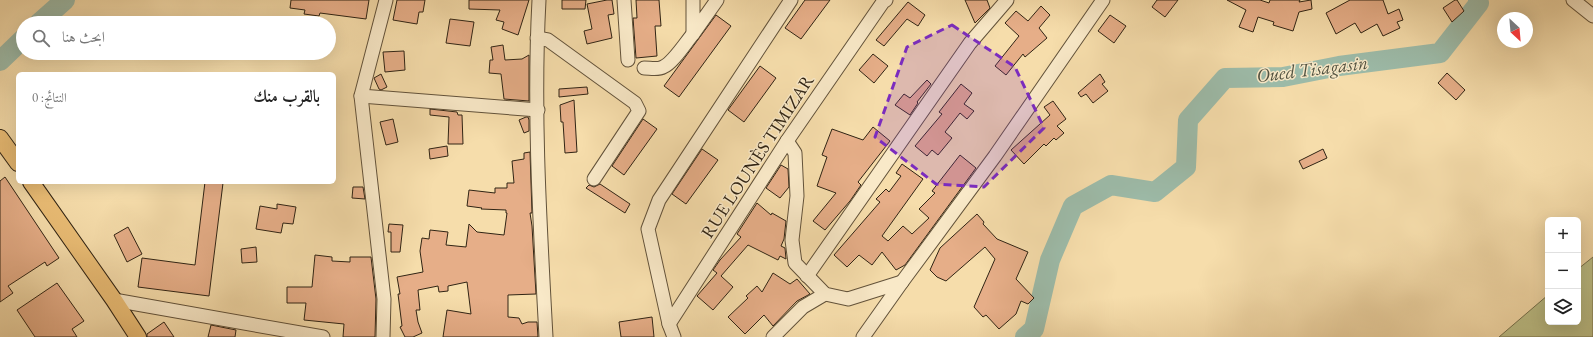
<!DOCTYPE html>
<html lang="ar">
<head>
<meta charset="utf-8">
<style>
  :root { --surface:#fff; --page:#f6f6f6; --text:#222; --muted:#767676; --line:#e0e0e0 }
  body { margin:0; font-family:"EB Garamond",Amiri,serif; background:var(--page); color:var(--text); direction:rtl }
  .controls { position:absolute; right:12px; bottom:12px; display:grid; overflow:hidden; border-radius:6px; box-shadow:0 4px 16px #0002 }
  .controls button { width:36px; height:36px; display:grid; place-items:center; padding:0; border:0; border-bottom:1px solid var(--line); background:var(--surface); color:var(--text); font:20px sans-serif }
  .compass { position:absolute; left:1497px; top:12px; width:36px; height:36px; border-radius:50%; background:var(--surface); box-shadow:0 4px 16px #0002; rotate:154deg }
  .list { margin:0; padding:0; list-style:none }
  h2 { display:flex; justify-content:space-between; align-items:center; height:52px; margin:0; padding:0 16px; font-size:17px }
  h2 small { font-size:13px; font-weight:400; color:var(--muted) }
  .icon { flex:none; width:22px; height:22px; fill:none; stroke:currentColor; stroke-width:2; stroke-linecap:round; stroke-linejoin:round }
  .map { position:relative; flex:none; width:1593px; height:337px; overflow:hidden; direction:ltr }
  .search { position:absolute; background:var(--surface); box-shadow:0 4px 16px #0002; left:16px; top:16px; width:320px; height:44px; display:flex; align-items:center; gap:10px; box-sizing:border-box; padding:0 14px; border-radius:22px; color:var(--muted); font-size:15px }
  .panel { position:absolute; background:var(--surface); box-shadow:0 4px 16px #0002; left:16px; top:72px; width:320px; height:112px; border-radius:6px; direction:rtl }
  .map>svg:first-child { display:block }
</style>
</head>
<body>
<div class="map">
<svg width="1593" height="337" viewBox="0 0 1593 337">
  <rect width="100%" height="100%" fill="#f6ddab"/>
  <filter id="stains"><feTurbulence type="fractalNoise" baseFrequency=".005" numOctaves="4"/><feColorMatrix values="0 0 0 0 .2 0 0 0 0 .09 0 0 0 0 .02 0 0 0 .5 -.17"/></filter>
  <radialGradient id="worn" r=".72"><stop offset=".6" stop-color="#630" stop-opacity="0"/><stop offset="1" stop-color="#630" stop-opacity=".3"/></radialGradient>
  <polygon fill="#bdc088" stroke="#76724e" points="1593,257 1593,337 1499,337 1548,295 1548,322 1578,322 1578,269"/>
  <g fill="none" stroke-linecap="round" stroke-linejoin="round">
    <g stroke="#9dbcaa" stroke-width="20">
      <polyline points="39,23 65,0"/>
      <polyline points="0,61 23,39"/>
      <polyline points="1025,337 1034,329 1050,260 1073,206 1111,185 1155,192 1186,167 1188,120 1225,78 1283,77 1339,66 1440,53 1479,3 1478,0"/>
    </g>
  </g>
  <g fill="#e6ae88" stroke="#302414">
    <polygon points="291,0 369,0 366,19 320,13 319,16 304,14 305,10 290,8"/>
    <polygon points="397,0 425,0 423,12 419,12 417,24 393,20"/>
    <polygon points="469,0 529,0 518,35 502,29 504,22 496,20 500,10 469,9"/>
    <polygon points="562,0 586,0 585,9 562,9"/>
    <polygon points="607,0 612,0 614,14 608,15 612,38 587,44 584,31 592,29 587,4"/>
    <polygon points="636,0 659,0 661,26 655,26 657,56 636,58 633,18 637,18"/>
    <polygon points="805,0 830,0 801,39 785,28"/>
    <polygon points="965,0 987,0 990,8 975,23"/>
    <polygon points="1157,0 1178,0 1165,17 1152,7"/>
    <polygon points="1227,0 1260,0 1269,3 1270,0 1300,0 1299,2 1311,0 1312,9 1299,12 1293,31 1273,25 1274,22 1258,17 1253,32 1239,27 1246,10"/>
    <polygon points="1350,0 1383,0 1388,14 1399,9 1403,20 1397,22 1400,28 1383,36 1377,24 1361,33 1355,23 1336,34 1326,13"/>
    <polygon points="1455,0 1457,0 1464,11 1452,22 1443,8"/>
    <polygon points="908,2 925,15 918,26 907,19 884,46 876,40"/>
    <polygon points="1041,6 1050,15 1039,28 1047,38 1025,57 1023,54 1006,75 995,66 1019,36 1005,23 1016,11 1028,21"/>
    <polygon points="716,15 731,26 679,97 664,86"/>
    <polygon points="1110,15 1126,26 1114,43 1098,31"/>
    <polygon points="450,19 474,22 470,46 446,43"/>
    <polygon points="503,45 505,60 522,59 529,55 529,101 504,99 501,74 489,73 490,60 493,60 491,47"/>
    <polygon points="404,51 405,70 385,72 383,52"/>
    <polygon points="873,54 888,66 874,83 859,70"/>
    <polygon points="760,66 776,78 744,122 728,110"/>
    <polygon points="1447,73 1465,90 1456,100 1438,83"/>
    <polygon points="381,74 387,87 381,90 379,89 374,78"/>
    <polygon points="1100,74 1105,82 1102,84 1108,91 1093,103 1086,94 1081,97 1078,93"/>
    <polygon points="927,80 931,84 917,102 918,103 910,115 895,105 904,94 910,98"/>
    <polygon points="961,84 972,93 964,104 974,111 967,119 960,113 945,132 952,138 938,155 932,150 927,156 915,146 942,114 939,112"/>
    <polygon points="587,87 588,94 559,97 559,89"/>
    <polygon points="574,100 577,152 565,153 563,122 561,122 560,105"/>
    <polygon points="1053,101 1066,119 1057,126 1064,133 1056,140 1054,138 1046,146 1044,144 1024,164 1011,150 1050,115 1044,107"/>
    <polygon points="430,109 457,112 458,115 462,115 463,144 448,144 449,117 430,115"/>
    <polygon points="526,117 528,117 529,120 529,131 524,133 519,120"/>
    <polygon points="393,119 398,142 386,145 380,122"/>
    <polygon points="643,119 657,129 624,175 612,166"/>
    <polygon points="873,127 890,141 858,182 861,185 850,201 825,230 813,221 836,193 817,186 827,157 822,155 832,129 863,140"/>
    <polygon points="447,146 448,156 430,159 429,149"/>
    <polygon points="702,149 718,160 686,204 672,194"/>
    <polygon points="1323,149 1327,158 1303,169 1299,161"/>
    <polygon points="530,152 532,213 530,213 532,226 536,294 508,295 508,317 519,318 522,324 528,322 537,322 538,337 443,337 447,310 471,314 467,282 448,286 448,291 439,292 438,286 418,290 420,310 416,310 418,322 422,333 413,337 405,337 400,327 402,326 398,294 400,294 397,277 423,272 420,251 422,238 429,239 430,230 448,232 446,245 466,247 469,224 477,232 504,235 507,213 506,213 506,210 481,209 482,208 467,206 469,190 495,193 495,188 507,188 507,183 514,183 512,161 524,159 524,153"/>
    <polygon points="960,155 976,168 905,265 896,270 882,252 872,265 859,255 847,267 834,255 880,202 876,199 886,189 889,192 901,176 896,173 902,164 923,179 882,236 888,241 903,226 912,234 929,218 919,209 935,193 932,191"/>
    <polygon points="781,165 788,169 789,187 780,198 766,188"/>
    <polygon points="5,177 59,258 47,266 45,262 8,286 13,293 0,302 0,181"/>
    <polygon points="205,182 223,183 209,296 138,287 142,258 195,265"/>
    <polygon points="600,184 630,204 625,213 586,188 589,185 594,187"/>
    <polygon points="353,187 363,187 365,199 352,198"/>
    <polygon points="757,203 771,215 772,213 786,221 784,239 781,246 785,248 786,259 780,256 778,260 748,245 721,276 733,287 713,310 697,296 717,273 713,270 720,260 741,237 737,234"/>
    <polygon points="277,204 296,207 293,224 283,223 281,233 256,229 260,206 277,209"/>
    <polygon points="977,214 984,222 983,224 997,239 1028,252 1016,279 1034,298 1028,304 1021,301 1016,314 999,329 986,315 983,317 974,307 995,259 985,247 946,281 937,277 930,270 940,248"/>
    <polygon points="389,224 403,225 400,252 391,252 391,232 388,232"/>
    <polygon points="128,227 142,254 127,262 114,235"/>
    <polygon points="256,247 257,262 242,263 241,249"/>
    <polygon points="315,255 332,257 332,261 350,262 350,257 371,257 376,299 375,337 343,337 344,324 304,320 306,303 287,303 287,287 312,287"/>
    <polygon points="773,273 790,284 797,279 810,294 797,301 773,326 764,315 745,334 728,317 748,298 746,296 757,286 762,292"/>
    <polygon points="57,283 84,321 72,329 77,337 35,337 17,310"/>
    <polygon points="652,317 654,337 621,337 619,322"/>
    <polygon points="164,322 174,337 147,337 147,334"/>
    <polygon points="211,325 236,330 235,337 208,337"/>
  </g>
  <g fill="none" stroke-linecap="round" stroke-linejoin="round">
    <g stroke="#62523a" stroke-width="15">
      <g id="minor">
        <path d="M539,0c-6,112 1,225 7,337"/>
        <polyline points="624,0 628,60"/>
        <polyline points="693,0 693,34 717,0"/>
        <polyline points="1573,0 1593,16"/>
        <polyline points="537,38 548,40 635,103 639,111 594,179"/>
        <path d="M644,68c6,0 14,2 19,-1 10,-4 23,-25 30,-33"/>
        <polyline points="361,96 538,110"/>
        <polyline points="787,141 795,153 797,196 792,240 795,263 825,294 848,299 902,282"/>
        <polyline points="807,276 970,43 1007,0"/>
        <polyline points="114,300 323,337"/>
        <polyline points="669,324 787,141 883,2 886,0"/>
        <polyline points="383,337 384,299 361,96 386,0"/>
        <polyline points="674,337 669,324 648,229 659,200 791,0"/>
        <polyline points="773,337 803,307 825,294"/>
        <polyline points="863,337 902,282 995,156 1103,0"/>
      </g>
    </g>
    <g stroke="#302414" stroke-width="18">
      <g id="major">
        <polyline points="0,138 18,163"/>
        <polyline points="31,182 114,300 138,337"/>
      </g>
    </g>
    <use href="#minor" stroke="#f9e9c8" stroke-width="13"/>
    <use href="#major" stroke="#ebbe76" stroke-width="16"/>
  </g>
  <path fill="#7b2cbf" fill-opacity="0.2" stroke="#7b2cbf" stroke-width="3" stroke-dasharray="8 5" stroke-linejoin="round" d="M952,25l63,42 29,61 -60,59 -48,-3 -61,-47 32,-90z"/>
  <g text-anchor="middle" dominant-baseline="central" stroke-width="3" stroke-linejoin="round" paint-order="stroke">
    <g font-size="18" fill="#302414" stroke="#f9e9c8">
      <text transform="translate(757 156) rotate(-57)">RUE LOUNÈS TIMIZAR</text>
    </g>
    <g font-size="19" font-style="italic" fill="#515241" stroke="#f9e9c8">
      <text transform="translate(1312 69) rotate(-7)">Oued Tisagasin</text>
    </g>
  </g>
  <rect width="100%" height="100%" filter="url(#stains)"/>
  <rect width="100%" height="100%" fill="url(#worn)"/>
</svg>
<div class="controls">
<button>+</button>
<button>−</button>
<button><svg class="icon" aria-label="layers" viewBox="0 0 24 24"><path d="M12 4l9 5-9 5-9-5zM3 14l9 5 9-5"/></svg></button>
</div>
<svg class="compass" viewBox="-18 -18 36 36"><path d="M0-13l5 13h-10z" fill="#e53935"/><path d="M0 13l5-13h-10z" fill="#767676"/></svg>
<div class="search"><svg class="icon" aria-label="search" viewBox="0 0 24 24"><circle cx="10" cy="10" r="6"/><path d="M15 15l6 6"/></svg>ابحث هنا</div>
<section class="panel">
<h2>بالقرب منك<small>النتائج: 0</small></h2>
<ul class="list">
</ul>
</section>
</div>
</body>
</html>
